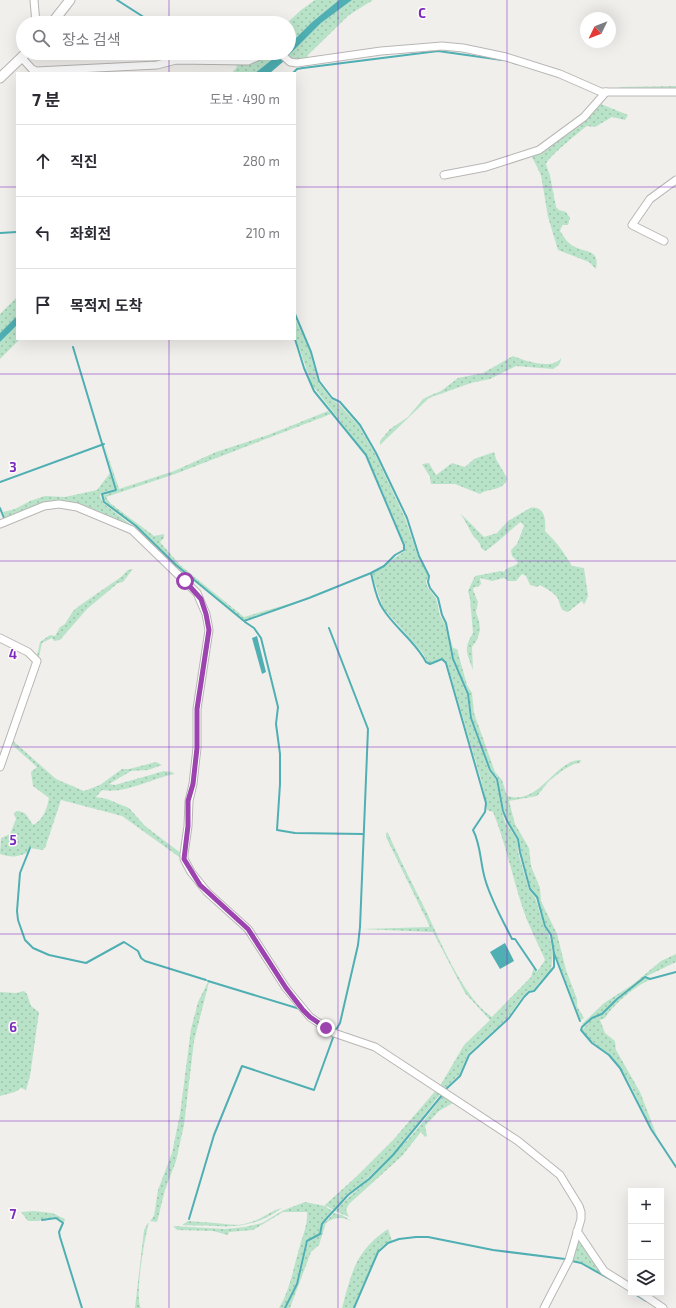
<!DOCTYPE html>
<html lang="ko">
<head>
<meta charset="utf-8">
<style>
  :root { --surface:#fff; --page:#f7f7f7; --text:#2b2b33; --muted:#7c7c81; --line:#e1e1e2 }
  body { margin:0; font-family:"Exo 2","Noto Sans KR",sans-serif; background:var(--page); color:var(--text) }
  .controls { position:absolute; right:12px; bottom:12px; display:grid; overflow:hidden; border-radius:0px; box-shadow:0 4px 16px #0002 }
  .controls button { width:36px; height:36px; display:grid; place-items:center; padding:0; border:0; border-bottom:1px solid var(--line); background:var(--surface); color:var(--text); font:20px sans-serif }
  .compass { position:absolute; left:580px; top:12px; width:36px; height:36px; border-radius:50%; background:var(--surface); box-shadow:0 4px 16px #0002; rotate:227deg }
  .stop { position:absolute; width:12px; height:12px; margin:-9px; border:3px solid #9c43af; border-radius:50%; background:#fff }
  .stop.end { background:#9c43af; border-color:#fff; box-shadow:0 1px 4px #0008 }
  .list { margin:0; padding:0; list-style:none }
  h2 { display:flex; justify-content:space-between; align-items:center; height:52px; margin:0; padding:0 16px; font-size:17px }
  h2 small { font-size:13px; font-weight:400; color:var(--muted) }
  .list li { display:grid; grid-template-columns:26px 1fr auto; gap:12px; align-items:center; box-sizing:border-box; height:72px; padding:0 16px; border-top:1px solid var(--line) }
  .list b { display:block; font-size:15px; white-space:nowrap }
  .list em { font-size:13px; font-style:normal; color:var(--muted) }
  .icon { flex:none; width:22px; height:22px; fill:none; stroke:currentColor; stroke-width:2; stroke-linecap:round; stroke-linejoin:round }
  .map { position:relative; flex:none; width:676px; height:1308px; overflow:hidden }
  .search { position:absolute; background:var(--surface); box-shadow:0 4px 16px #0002; left:16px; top:16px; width:280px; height:44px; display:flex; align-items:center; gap:10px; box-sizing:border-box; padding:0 14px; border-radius:22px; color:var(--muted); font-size:15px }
  .panel { position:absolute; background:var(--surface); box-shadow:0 4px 16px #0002; left:16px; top:72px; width:280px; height:268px; border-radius:0px }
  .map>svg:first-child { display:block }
</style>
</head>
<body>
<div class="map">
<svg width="676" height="1308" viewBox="0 0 676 1308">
  <defs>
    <pattern id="grass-dots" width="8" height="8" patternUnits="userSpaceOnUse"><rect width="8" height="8" fill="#b9e3c9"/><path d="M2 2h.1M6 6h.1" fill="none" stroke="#9ec2ab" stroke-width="1.8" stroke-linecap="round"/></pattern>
  </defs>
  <rect width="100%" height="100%" fill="#f1efec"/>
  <g fill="url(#grass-dots)">
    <polygon points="315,0 339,0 311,23 289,45 289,23 287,23 301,10"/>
    <polygon points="352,0 373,0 349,15 308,55 307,59 291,60 288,56 321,23"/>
    <polygon points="273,54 278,55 255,73 232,73 237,67 236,64 254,62"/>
    <polygon points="676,86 676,88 623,89 619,87"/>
    <path d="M601,104l27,11 -3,5 -13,-3 -17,10 -8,-1c-8,6 -40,32 -41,38l4,12 6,31 3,3 7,2 4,6 -2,7h-6l-2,6c4,6 8,13 15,16 11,6 25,2 21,22l-7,-7 -31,-12 -10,-33 -7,-42 -10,-20c25,-12 52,-29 70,-51z"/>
    <polygon points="17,297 17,316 0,333 0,314"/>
    <path d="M295,318l15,34 8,30 13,17 8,5 20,22 16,28 30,64 13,38 10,20 -2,6 2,6 8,10 4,18 5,8 7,36 15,35 3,23 19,53 7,8 6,33 3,10 12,17 1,13 11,38 6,7 9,29 5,9 4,18 -2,17 -9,9 -9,11 -5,1 -5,5 -15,21 -40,37 -9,21 -15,14 -4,-3 24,-41 26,-25 -25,-27 -32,-61 -72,-3 69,-2 -44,-90 1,-6c12,27 25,52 38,78 15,31 38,89 67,108l39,-40 3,-10 3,5 8,-12c-7,-17 -16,-33 -22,-51 -11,-33 -17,-65 -30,-97l-6,-2 -5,-27 -35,-120 -5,-5 -12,5 -3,-2 -5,-9 -39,-44 -11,-34c12,-7 21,-16 33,-23v-6l-38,-90 -55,-70 -17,-49z"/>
    <polygon points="17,325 17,339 20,339 0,359 0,342"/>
    <path d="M513,356c12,5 40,14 48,2 0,6 -3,8 -8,11l-37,-3 -26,13 -19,4 -42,15 -49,47v-4l10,-12 18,-12 15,-18 6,-3 12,-5 17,-13 25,-5z"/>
    <polygon points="328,411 331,414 175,474 106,497 110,503 154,536 164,534 164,538 160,542 180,565 244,617 309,598 244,620 176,564 136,526 109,507 102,496 117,490 104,444 119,489 174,471 216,452 268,435"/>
    <path d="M494,452l2,7 11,19c-2,13 -19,10 -27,16l-25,-10h-24l-1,-7 -8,-13 7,-1 7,12 16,-12 13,4 9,-8z"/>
    <polygon points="110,473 115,489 101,493 100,496 103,503 144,535 188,577 186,579 139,534 59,503 6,520 3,512 15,509 30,501 45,496 65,497 97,490"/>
    <path d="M530,508c15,-3 16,12 15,23 12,11 19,22 27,35l12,2 4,28 -4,9 -2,-4 -14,11c-9,-1 -7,-8 -11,-15 -4,-5 -12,-9 -17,-12l-3,2 -7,-2 -4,-9 -4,-2 -6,7h-8l-4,-3 -12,3 -12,-3 1,6 -3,3h-4l-1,3 5,12 -2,10 3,9 1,9 -3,10 -5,7 1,23c-6,-17 -10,-21 0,-37l-3,-34 -2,-8 7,-15 26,-5 3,1c3,-6 11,-4 14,-10l-6,-6 -1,-6 6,-6 7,-18 -3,-4c-8,5 -30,27 -36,29l-4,-3c-1,-8 -6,-8 -9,-14 -4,-7 -7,-14 -12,-21l24,24 13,-4 11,-12z"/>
    <polygon points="133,569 123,582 118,583 87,609 60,640 54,641 52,638 42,643 39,657 37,656 40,642 50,635 55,636 60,627 65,624 73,611 79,606 121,577 128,570"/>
    <path d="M449,634l4,14 4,1 10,36 5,8 2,20 21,59 7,8 5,16c33,10 47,-36 74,-36l-1,3 -6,1 -11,6 -14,11 -12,15 -28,5 6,23 14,24 2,18 9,22 1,13 16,33 9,36 11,29v7l7,12 -3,2 -26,-67 -4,-18 -5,-9 -9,-30 -6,-7 -10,-37 -2,-14 -12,-17 -3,-10 -6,-33 -7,-8 -19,-52 -3,-24 -15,-35z"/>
    <path d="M12,740l44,39 28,12 16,-6 22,-16h7l27,-7 6,3 -14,5 -17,1 -22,13 6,1 49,-14 8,1 2,2c-24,5 -48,20 -72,16l-6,7 11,2 22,9 16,18 37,28v5l-60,-43 -61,-16 -16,48 -3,2 -12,-2 -1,4c-12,5 -17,6 -29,2l1,-16 9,-4 6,-15 -2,-5 2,-3c11,0 12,7 17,14 10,-5 14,-16 16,-27l-16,-12 -2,-14 6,-5 -27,-24z"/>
    <polygon points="676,954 676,962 645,977 616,998 602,1014 591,1018 583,1025 582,1024 604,1003 632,985 661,961"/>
    <path d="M645,978l5,2c-14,5 -37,25 -45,38l-5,2 5,13 10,8 1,9 24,42 17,44c-15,-22 -22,-48 -38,-69 -10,-15 -27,-22 -37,-37l10,-11 11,-4 14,-15z"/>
    <polygon points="208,982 209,982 194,1041 184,1125 176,1161 165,1190 157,1222 150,1221 154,1216 158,1190 172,1153 180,1114 191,1029 198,1002"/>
    <polygon points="24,991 27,994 31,1006 39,1012 30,1076 26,1090 21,1088 15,1092 0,1096 0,992 16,993"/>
    <polygon points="437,1089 442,1092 393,1154 353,1192 347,1194 333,1210 325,1205 357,1176 394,1139"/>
    <path d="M445,1093l34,26 -26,-16 -14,8 -14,15 2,10 -2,1 -4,-5 -19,24 -53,48 -3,6 3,7 -14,-6c13,-15 27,-24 41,-38 25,-24 48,-51 69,-80z"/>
    <path d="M305,1202l20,4 7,5 -10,13 -3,10 -13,7 -10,43 -12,24h-5c11,-18 14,-39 20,-59 3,-12 9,-24 8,-37h-24l-30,18 -24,2 -1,3 -15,-4 -36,-1 -4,-4 52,3 20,-2 17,-4 22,-13z"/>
    <path d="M282,1208c-22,16 -42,20 -68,18 -11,-1 -21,0 -32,-1l6,-4c9,1 18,1 27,2 12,1 23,4 36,-1 11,-3 21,-12 31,-14z"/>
    <polygon points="34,1211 52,1213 65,1219 64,1223 56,1217 42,1219 39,1221 28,1221 21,1212"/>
    <path d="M334,1213l8,2 11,7c-9,-5 -18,-6 -27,1l-7,22 -8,7 -21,56h-4l12,-24 10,-42 12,-7 3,-10z"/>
    <path d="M148,1223h1c-4,12 -15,76 -8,85h-6l9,-78z"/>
    <path d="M388,1229l4,12 -10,5 -4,6 -25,56h-11c10,-36 13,-57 46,-79z"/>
    <polygon points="578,1233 608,1278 581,1262 572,1260"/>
  </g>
  <g fill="#4fafb2">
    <polygon points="339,0 352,0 321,23 288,56 285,53 289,53 289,45 311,23"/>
    <polygon points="278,55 284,61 270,73 255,73"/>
    <polygon points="17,316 17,325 0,342 0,333"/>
    <polygon points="257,636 266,672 262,674 252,638"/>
    <polygon points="505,943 514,961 500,969 490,952"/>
  </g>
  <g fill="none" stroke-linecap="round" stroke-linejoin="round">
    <g stroke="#4fafb2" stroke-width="2">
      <polyline points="117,0 153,23"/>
      <polyline points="174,53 177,56 214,57 252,53"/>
      <polyline points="509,61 517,64"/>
      <polyline points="293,73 297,69 303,68 438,51 502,60"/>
      <polyline points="0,233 17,232"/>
      <polyline points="295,314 311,352 319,381 332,398 340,402 360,425 376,453 407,518 419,556 429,576 428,582 430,588 438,598 442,615 446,623 453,659 468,694 471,718 490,770 497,779 503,811 507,821 518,839 520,852 530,889 537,897 545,926 551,935 554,953 554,967 534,991 529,992 524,997 509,1018 469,1055 460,1076 446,1089"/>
      <path d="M295,339l9,29 10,23 52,64 38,90v5l-9,5 -11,11 -13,7c3,12 5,26 12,36 12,19 33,33 43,53l4,2 12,-5 4,4 40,140 -1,9 -12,18c8,15 7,32 12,49 6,21 17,40 27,60h3l21,31"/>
      <polyline points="73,347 116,490 102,494 104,502 136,526 176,565 244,621 309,598 371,573"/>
      <polyline points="0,482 104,444"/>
      <polyline points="0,508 4,518"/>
      <polyline points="245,622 254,628 261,638 278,707 276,724 280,754 280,784 277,830 295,833 363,834"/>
      <polyline points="329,628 368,729 360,927 358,945 340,1023 336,1030"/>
      <polyline points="30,848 20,873 17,911 18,920 25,940 33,948 49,955 86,963 124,942 138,951 141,958 145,961 206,980"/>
      <polyline points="554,953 580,1021"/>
      <polyline points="676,972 650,979 645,977 617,999 602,1014 592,1018 582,1027 581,1030 592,1043 609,1055 620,1068 651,1129 676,1167"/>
      <polyline points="208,981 300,1009"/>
      <polyline points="313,1023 325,1031"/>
      <polyline points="189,1219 214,1135 242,1066 314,1090 334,1035"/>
      <polyline points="42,1220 56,1218 63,1223 59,1232 60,1237 82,1308"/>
      <polyline points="572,1261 581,1263 624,1287"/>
      <polyline points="633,1293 646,1301"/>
      <polyline points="285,1308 297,1284 307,1241 320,1234 322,1224 327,1218 348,1195 369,1179 393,1155 443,1094"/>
      <polyline points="354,1308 378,1252 388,1243 399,1239 416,1237 428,1237 493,1250 565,1259"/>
    </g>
    <g stroke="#b9b7b5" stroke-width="9">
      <g id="minor">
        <polyline points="34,0 36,23"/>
        <polyline points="280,53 290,62 297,63 381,51 442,46 463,48 506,57 560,74 601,92 676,92"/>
        <polyline points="22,58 32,69 36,71 157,65 176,60 248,61 266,53"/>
        <polyline points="444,175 486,167 539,150 584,117 606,92"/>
        <polyline points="664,241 632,225 650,199 676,180"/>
        <polyline points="0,524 44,506 59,504 77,507 132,530 197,593 206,614 209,630 197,709 197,748 193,784 189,801 188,826 184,854 184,859 191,872 207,892 248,929 286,988 310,1017 334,1033 375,1047 518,1141 560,1175 579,1206 581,1212 581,1219 569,1260 544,1308"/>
        <polyline points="0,638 28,652 37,661 0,767"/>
        <polyline points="577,1231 604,1271 631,1288"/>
        <polyline points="641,1293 663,1308"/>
      </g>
    </g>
    <g stroke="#b9b7b5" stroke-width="11">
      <g id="tertiary">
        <polyline points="52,23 70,0"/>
        <polyline points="0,78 26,53"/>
      </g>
    </g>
    <use href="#minor" stroke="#fff" stroke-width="7"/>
    <use href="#tertiary" stroke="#fff" stroke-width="9"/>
  </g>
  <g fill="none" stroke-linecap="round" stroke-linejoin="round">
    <polyline stroke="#9c43af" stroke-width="5" points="185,581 201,599 206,614 209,630 197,709 197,748 193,784 188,801 188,826 184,859 200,885 248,929 286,988 303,1010 310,1017 326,1028"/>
  </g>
  <path fill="none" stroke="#7b2cbf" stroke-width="1" stroke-opacity="0.55" d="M169,0v23M338,0v1308M507,0v1308M169,53v20M0,187h17M295,187h381M169,339v969M0,374h676M0,561h676M0,747h676M0,934h676M0,1121h676"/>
  <g font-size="13" text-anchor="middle" font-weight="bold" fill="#7b2cbf" stroke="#fffcfa" stroke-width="3" stroke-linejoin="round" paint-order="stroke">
    <text x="422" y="18">C</text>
    <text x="13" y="472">3</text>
    <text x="13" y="659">4</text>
    <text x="13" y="845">5</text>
    <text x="13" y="1032">6</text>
    <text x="13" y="1219">7</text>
  </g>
</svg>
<div class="controls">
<button>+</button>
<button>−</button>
<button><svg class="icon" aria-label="layers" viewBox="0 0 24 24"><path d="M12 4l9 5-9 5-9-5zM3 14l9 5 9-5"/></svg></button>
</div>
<svg class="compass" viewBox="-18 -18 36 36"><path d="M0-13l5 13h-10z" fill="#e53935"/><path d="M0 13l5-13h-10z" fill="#7c7c81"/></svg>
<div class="stop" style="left:185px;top:581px"></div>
<div class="stop end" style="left:326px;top:1028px"></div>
<div class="search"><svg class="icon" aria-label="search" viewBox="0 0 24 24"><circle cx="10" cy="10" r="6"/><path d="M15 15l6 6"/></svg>장소 검색</div>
<section class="panel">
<h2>7 분<small>도보 · 490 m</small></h2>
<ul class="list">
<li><svg class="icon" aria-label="ahead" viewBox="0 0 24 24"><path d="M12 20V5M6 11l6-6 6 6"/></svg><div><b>직진</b></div><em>280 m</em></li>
<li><svg class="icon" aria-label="left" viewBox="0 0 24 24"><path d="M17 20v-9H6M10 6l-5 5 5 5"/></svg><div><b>좌회전</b></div><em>210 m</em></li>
<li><svg class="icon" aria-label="arrive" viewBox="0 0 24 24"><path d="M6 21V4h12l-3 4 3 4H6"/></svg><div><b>목적지 도착</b></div></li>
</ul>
</section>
</div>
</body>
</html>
